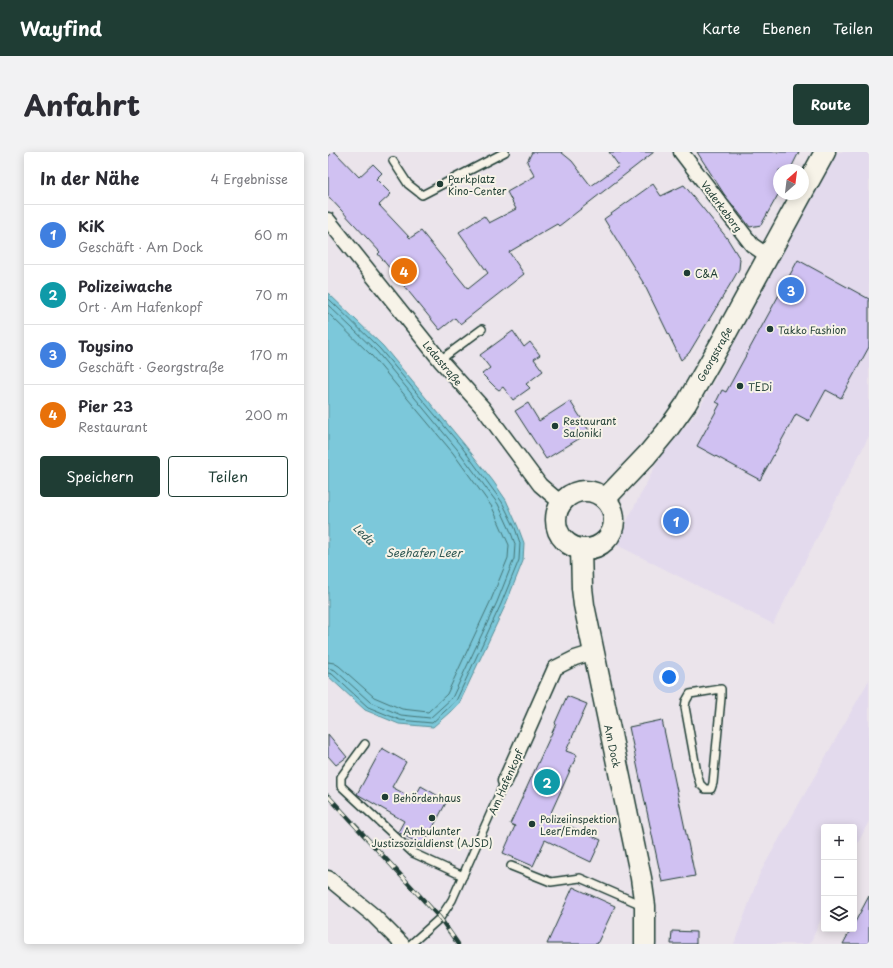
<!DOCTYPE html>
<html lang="de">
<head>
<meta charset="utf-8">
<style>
  :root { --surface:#fff; --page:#f2f2f3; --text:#2b2b33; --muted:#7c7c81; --line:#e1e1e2; --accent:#1f3d34 }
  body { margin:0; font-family:"Playpen Sans",sans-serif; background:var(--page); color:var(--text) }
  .controls { position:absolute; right:12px; bottom:12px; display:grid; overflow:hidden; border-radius:4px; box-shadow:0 2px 10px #0003 }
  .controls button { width:36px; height:36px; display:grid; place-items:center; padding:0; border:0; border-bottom:1px solid var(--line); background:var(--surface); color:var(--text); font:20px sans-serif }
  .compass { position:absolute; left:445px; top:12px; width:36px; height:36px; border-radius:50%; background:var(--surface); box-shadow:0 2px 10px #0003; rotate:28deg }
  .you { position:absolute; left:341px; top:525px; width:14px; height:14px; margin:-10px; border:3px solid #fff; border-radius:50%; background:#1a73e8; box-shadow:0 0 0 6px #1a73e833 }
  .badge { display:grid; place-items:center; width:26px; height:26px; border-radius:50%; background:var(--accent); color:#fff; font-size:13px; font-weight:700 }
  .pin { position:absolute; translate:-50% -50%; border:2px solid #fff; box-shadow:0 1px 4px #0006 }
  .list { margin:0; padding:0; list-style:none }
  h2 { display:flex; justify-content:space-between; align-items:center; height:52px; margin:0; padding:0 16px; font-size:17px }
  h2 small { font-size:13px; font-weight:400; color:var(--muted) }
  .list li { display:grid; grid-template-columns:26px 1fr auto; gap:12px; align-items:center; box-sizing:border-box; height:60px; padding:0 16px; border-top:1px solid var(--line) }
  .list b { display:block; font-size:15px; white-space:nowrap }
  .list p { margin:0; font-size:13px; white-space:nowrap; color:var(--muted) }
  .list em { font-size:13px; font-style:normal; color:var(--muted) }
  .actions { display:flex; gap:8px; padding:12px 16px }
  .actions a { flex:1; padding:9px 0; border:1px solid var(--accent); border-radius:4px; text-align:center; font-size:14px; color:var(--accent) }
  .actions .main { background:var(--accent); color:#fff }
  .icon { flex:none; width:22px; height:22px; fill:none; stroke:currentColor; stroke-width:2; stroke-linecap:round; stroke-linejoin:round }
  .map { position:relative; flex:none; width:541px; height:792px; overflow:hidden; border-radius:4px }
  header { display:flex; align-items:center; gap:24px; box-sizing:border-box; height:56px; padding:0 20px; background:var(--accent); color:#fff }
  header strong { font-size:19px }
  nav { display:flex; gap:22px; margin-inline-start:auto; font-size:14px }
  .intro { display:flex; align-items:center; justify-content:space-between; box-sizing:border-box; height:96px; padding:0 24px }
  h1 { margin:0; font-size:28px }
  .button { padding:10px 18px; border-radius:4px; background:var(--accent); color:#fff; font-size:14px; font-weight:700 }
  main { display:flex; gap:24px; padding:0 24px }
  aside { flex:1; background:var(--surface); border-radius:4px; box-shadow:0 2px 10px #0003 }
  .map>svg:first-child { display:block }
</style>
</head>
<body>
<header>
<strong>Wayfind</strong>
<nav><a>Karte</a><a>Ebenen</a><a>Teilen</a></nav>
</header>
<div class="intro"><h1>Anfahrt</h1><a class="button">Route</a></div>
<main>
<aside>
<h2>In der Nähe<small>4 Ergebnisse</small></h2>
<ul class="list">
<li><span class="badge" style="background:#3f7fe0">1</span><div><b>KiK</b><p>Geschäft · Am Dock</p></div><em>60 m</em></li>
<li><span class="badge" style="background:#0f9aa8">2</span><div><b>Polizeiwache</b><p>Ort · Am Hafenkopf</p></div><em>70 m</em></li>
<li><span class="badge" style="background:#3f7fe0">3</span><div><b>Toysino</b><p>Geschäft · Georgstraße</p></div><em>170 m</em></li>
<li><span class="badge" style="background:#e8710a">4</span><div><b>Pier 23</b><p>Restaurant</p></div><em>200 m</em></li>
</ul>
<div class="actions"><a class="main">Speichern</a><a>Teilen</a></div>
</aside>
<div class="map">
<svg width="541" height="792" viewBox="0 0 541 792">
  <rect width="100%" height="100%" fill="#ebe4eb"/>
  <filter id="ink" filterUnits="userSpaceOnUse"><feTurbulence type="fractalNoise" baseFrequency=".025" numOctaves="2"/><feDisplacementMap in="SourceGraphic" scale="8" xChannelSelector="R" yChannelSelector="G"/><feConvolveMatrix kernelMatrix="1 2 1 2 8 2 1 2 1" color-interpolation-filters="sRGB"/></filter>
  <g filter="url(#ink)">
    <g fill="#e3daed">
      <polygon points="509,0 541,0 541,284 445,472 287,392 332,305 370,259"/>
      <polygon points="541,528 541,669 526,699 526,675 496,675 496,760 482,792 406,792 432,721"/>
    </g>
    <polygon fill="#7cc8da" stroke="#579098" points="0,141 55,194 136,292 165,329 178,348 190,375 196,391 195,409 177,454 131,552 105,575 71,572 37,558 0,524"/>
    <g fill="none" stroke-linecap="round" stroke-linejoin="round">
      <g stroke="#447576" stroke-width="1">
        <polyline points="0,146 52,197 133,294 174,350 187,376 192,391 191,408 173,452 128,549 104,571 72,568 40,555 4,522 0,521"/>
        <polyline points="0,153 49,200 129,297 170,352 182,378 187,392 186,407 169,450 124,546 102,566 73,563 42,550 7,518 0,516"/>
        <polyline points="0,161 44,204 125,301 164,355 181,393 180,406 163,448 119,542 100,560 74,557 46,545 11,514 6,511 0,510"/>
      </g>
    </g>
    <g fill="#d0c1f2" stroke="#1f3d34">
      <polygon points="5,0 7,0 31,25 45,12 54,21 48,27 63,42 51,53 82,86 93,79 140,137 160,121 131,80 156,64 161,71 188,57 179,40 207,24 199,10 204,0 233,0 244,9 263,34 291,14 281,0 326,0 231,74 229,72 181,100 196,122 132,172 127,166 112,178 50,102 52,100 0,44 0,5"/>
      <polygon points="369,0 471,0 462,18 451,18 451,41 433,73 422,75 396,42"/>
      <polygon points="325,32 333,44 356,33 399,86 412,107 411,117 406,126 361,201 353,208 316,132 276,67"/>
      <polygon points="470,108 541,147 541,195 513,246 498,238 481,269 468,262 432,328 369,294 392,252 388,250 394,238 398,240"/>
      <polygon points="185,179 196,195 202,190 212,203 206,207 215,219 198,232 202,236 185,248 175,235 171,238 167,235 154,222 162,216 152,203"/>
      <polygon points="242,249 262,280 218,307 187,259 200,251 211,269"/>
      <polygon points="239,544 259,552 238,599 249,603 221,665 273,688 263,710 217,688 205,714 175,701 187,674 182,672 228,572 227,571"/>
      <polygon points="334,568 367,724 334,730 301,575"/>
      <polygon points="0,582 19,605 8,613 0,604"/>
      <polygon points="54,596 78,610 64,635 86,647 93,634 119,649 95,694 70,680 76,669 29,642"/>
      <polygon points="245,735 287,754 269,792 219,792"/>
      <polygon points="541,744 541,792 515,792 523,777 526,777 526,772"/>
      <polygon points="344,779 368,780 368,792 343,792"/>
    </g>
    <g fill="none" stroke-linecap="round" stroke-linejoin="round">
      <g stroke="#1f3d34" stroke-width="10">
        <g id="lane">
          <polyline points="65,9 80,32 94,43 177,0"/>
          <polyline points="112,208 154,177"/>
          <polygon points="393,537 393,546 385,631 383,637 377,637 372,632 369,621 357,555 358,549 362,542"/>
          <polyline points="37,592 13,625 13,634 85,701 135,724"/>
          <polyline points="183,714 223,730 252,726 314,753"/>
          <polyline points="83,792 112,766 124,748 177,629"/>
        </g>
      </g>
      <g stroke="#1f3d34" stroke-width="17">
        <g id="street">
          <polyline points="353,0 424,93 440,104"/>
          <polyline points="0,68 112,208 155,256 212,333 233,351"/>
          <polyline points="177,629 227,516 247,506 266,500"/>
          <polyline points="0,726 45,763 74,792"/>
        </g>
      </g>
      <g stroke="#1f3d34" stroke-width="23">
        <g id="secondary">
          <polyline points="475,40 497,0"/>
          <circle cx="257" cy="368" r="29"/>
          <polyline points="277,347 319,303 338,280 358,252 394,189 474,42"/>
          <polyline points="253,397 254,436 256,453 313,726 317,754 317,792"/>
        </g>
      </g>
      <use href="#lane" stroke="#f7f3e8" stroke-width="7"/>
      <use href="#street" stroke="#f7f3e8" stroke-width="14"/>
      <use href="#secondary" stroke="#f7f3e8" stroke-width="20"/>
      <g stroke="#1f3d34" stroke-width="4.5">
        <polyline id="rail" points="0,644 112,766 130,792"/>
      </g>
      <use href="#rail" stroke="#f7f3e8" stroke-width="3" stroke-dasharray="9" stroke-linecap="butt"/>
    </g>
  </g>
  <g fill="#1f3d34" stroke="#f7f3e8" stroke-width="1.5">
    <circle cx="112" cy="32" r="4"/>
    <circle cx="359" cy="121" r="4"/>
    <circle cx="442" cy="177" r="4"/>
    <circle cx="412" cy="234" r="4"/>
    <circle cx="227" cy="274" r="4"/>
    <circle cx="57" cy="645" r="4"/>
    <circle cx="104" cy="666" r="4"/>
    <circle cx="204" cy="672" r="4"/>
  </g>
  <g text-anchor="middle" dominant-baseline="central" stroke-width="4" stroke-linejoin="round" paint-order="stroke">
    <g font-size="10" fill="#1f3d34" stroke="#f7f3e8" text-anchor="start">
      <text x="120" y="26">Parkplatz<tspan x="120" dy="12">Kino-Center</tspan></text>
      <text x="367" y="121">C&amp;A</text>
      <text x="450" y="177">Takko Fashion</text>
      <text x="420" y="234">TEDi</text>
      <text x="235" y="268">Restaurant<tspan x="235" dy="12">Saloniki</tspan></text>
      <text x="65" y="645">Behördenhaus</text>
      <text x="212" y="666">Polizeiinspektion<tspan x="212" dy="12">Leer/Emden</tspan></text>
      <text x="104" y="678" text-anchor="middle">Ambulanter<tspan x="104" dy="12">Justizsozialdienst (AJSD)</tspan></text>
    </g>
    <g font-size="10" fill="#1f3d34" stroke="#f7f3e8">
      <text transform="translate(394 54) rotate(53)">Vaderkeborg</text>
      <text transform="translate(386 202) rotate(-61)">Georgstraße</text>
      <text transform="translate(115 211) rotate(50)">Ledastraße</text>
      <text transform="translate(285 594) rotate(78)">Am Dock</text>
      <text transform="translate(177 630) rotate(-66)">Am Hafenkopf</text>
    </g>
    <g font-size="11" font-style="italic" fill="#325955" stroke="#f7f3e8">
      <text transform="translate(36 382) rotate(44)">Leda</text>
      <text x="96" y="400">Seehafen Leer</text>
    </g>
  </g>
</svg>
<div class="controls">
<button>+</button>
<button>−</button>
<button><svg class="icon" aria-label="layers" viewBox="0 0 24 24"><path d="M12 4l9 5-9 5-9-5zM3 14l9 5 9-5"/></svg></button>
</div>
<svg class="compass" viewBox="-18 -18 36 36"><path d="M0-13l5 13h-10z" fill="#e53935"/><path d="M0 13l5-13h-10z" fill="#7c7c81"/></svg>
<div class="you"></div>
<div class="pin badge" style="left:348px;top:369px;background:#3f7fe0">1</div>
<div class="pin badge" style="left:219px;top:630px;background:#0f9aa8">2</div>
<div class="pin badge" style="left:463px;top:138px;background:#3f7fe0">3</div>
<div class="pin badge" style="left:76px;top:119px;background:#e8710a">4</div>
</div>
</main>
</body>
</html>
